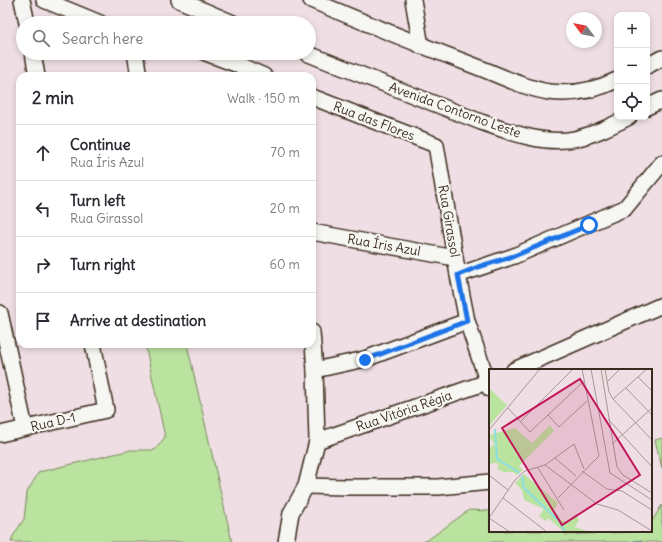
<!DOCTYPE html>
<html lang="en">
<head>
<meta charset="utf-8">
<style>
  :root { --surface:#fff; --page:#f2f2f3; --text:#2b2b33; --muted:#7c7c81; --line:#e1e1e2 }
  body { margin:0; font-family:Delius,sans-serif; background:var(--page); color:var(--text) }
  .controls { position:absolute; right:12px; top:12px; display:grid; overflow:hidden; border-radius:8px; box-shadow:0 2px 6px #0003 }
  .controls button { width:36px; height:36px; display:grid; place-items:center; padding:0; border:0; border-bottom:1px solid var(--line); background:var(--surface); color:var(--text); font:20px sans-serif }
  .compass { position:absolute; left:566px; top:12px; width:36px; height:36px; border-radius:50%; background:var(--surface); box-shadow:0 2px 6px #0003; rotate:302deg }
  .stop { position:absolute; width:12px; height:12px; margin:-9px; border:3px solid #1a73e8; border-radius:50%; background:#fff }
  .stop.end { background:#1a73e8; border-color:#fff; box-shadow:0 1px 4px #0008 }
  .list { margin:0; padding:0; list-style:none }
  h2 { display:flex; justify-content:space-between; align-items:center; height:52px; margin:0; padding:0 16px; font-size:17px }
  h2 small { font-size:13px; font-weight:400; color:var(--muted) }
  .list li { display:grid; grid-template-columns:26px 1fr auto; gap:12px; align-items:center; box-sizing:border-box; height:56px; padding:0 16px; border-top:1px solid var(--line) }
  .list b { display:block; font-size:15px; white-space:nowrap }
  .list p { margin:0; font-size:13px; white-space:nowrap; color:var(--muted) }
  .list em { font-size:13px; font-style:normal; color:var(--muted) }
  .icon { flex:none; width:22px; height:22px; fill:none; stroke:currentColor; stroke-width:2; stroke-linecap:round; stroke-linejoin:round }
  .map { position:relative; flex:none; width:662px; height:542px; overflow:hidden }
  .search { position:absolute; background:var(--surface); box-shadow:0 2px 6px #0003; left:16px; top:16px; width:300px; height:44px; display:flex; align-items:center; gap:10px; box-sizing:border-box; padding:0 14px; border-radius:22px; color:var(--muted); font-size:15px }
  .panel { position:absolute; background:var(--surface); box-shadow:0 2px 6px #0003; left:16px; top:72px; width:300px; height:276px; border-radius:12px }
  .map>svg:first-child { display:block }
</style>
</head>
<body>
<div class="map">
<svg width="662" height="542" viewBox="0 0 662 542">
  <rect width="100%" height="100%" fill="#efdfe4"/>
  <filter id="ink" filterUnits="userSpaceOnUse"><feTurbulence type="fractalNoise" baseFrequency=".025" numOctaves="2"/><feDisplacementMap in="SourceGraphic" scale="8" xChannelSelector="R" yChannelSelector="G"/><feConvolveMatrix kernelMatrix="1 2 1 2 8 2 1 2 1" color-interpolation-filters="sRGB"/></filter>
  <g filter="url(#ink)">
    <g fill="#bae39f" stroke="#7a865e">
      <polygon points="145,344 187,344 232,542 11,542 13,536 24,519 27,492 39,472 131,450 155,450 165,437"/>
      <polygon points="662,438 662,468 655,440"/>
      <polygon points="662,505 662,542 422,542 429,539 469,510 490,511 490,531 564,531 566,535 651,531 651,523"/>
    </g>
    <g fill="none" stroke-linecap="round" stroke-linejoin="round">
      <polyline stroke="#6c9694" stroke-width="4" points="635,542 640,542"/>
      <g stroke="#3b2a1e" stroke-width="18">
        <g id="minor">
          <polyline points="22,0 27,23"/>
          <polyline points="44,0 100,23"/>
          <polyline points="179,0 233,23"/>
          <path d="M311,0c54,23 109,45 164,66 24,9 49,22 74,26 24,3 47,-2 68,-12"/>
          <polyline points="413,0 421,46"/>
          <polyline points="33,53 37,76"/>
          <polyline points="135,53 139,76"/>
          <polyline points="206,53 241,66 264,76"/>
          <path d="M306,53l175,69c29,10 62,23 93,17 19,-4 37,-13 55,-22"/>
          <polyline points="647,66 662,58"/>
          <polyline points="312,97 436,145 458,275 467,321 490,389"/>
          <polyline points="647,107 662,100"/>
          <polyline points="312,232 455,258"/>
          <polyline points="458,275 514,256 625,208 662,163"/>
          <polyline points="0,313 25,428"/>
          <polyline points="315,370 365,359 467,321"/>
          <polyline points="514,370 662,305"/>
          <polyline points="0,434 106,410 93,344"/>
          <polyline points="317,441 490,381"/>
          <polyline points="306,486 346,487 438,487 490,482"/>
          <polyline points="286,542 291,513 306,486 317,441 315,370 312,332"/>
        </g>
      </g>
      <use href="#minor" stroke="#f6f6f2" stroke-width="15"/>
    </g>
  </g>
  <g fill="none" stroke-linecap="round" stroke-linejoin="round" filter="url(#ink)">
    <polyline stroke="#1a73e8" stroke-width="5" points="365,360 467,321 458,275 478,267 514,256 589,225"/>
  </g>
  <g text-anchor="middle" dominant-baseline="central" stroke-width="4" stroke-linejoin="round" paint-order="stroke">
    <g font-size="13" fill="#3b2a1e" stroke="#f6f6f2">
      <text transform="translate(455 110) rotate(20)">Avenida Contorno Leste</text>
      <text transform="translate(374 121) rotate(21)">Rua das Flores</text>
      <text transform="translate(449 221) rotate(80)">Rua Girassol</text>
      <text transform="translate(384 245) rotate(10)">Rua Íris Azul</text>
      <text transform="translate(404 411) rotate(-19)">Rua Vitória Régia</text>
      <text transform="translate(53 422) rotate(-13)">Rua D-1</text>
    </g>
  </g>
  <g transform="translate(489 369)">
    <rect width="163" height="163" fill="#efdfe4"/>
    <path d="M0,19l18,17 -18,21zM61,56l4,6 -35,35 4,4 -6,5 -4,-3h-9l-7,-3 2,-4 -4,-2 -6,1v-14l3,-5 3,1 -6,-11 26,-7 17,15zM35,105l34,29 -4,7 8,11h7l7,-7 3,6 -4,7 16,5 -28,-1 -15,-13 -2,3 -7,-5 5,-7 -20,-9 -2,-10 -7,-7z" fill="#bae39f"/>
    <path fill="none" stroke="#8cdee3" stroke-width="2" d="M6,60l2,30 23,14M33,107l2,12 35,33 6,11"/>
    <path fill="none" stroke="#a79795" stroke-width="1" d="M102,0l19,104 42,27M112,0l16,98 6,8 29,18M116,0l4,23 4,7 39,41M149,8l14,14M118,13l13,-13M137,19l26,27M124,30l34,-30M19,39l22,24 54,-51M59,46l11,12 28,-26M119,50l44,48M31,53l53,-53M0,61l51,-61M123,75l40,-36M66,89l21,18M56,96l52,39 21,6 34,21M49,99l26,42M93,102l25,18 15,2 30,19M0,106l19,15M14,129l44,34M69,129l41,-42 -17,-87M0,149l26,-38 10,-9 20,-6 29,-21 10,25M0,149l21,14"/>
    <path fill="#c2185b" fill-opacity="0.15" stroke="#c2185b" stroke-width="2" d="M91,10l60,96 -78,50 -60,-97z"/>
    <rect width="163" height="163" fill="none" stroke="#3b2a1e" stroke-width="2"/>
  </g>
</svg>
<div class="controls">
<button>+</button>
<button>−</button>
<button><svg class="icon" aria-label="locate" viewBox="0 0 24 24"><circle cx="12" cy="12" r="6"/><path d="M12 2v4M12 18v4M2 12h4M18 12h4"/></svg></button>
</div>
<svg class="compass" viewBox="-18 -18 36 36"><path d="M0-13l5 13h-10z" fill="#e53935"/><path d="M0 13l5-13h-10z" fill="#7c7c81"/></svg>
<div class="stop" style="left:589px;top:225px"></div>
<div class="stop end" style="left:365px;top:360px"></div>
<div class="search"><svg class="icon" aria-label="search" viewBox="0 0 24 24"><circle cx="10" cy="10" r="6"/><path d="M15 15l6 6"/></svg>Search here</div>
<section class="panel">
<h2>2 min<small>Walk · 150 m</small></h2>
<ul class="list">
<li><svg class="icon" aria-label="ahead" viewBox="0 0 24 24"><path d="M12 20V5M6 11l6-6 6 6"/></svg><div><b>Continue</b><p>Rua Íris Azul</p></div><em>70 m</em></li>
<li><svg class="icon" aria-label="left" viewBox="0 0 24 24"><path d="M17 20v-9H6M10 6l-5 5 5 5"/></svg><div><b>Turn left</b><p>Rua Girassol</p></div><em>20 m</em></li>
<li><svg class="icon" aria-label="right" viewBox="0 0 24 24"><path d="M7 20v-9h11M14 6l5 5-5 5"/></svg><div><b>Turn right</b></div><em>60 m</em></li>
<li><svg class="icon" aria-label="arrive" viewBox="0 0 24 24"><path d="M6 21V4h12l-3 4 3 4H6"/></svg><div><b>Arrive at destination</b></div></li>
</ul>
</section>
</div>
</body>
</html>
